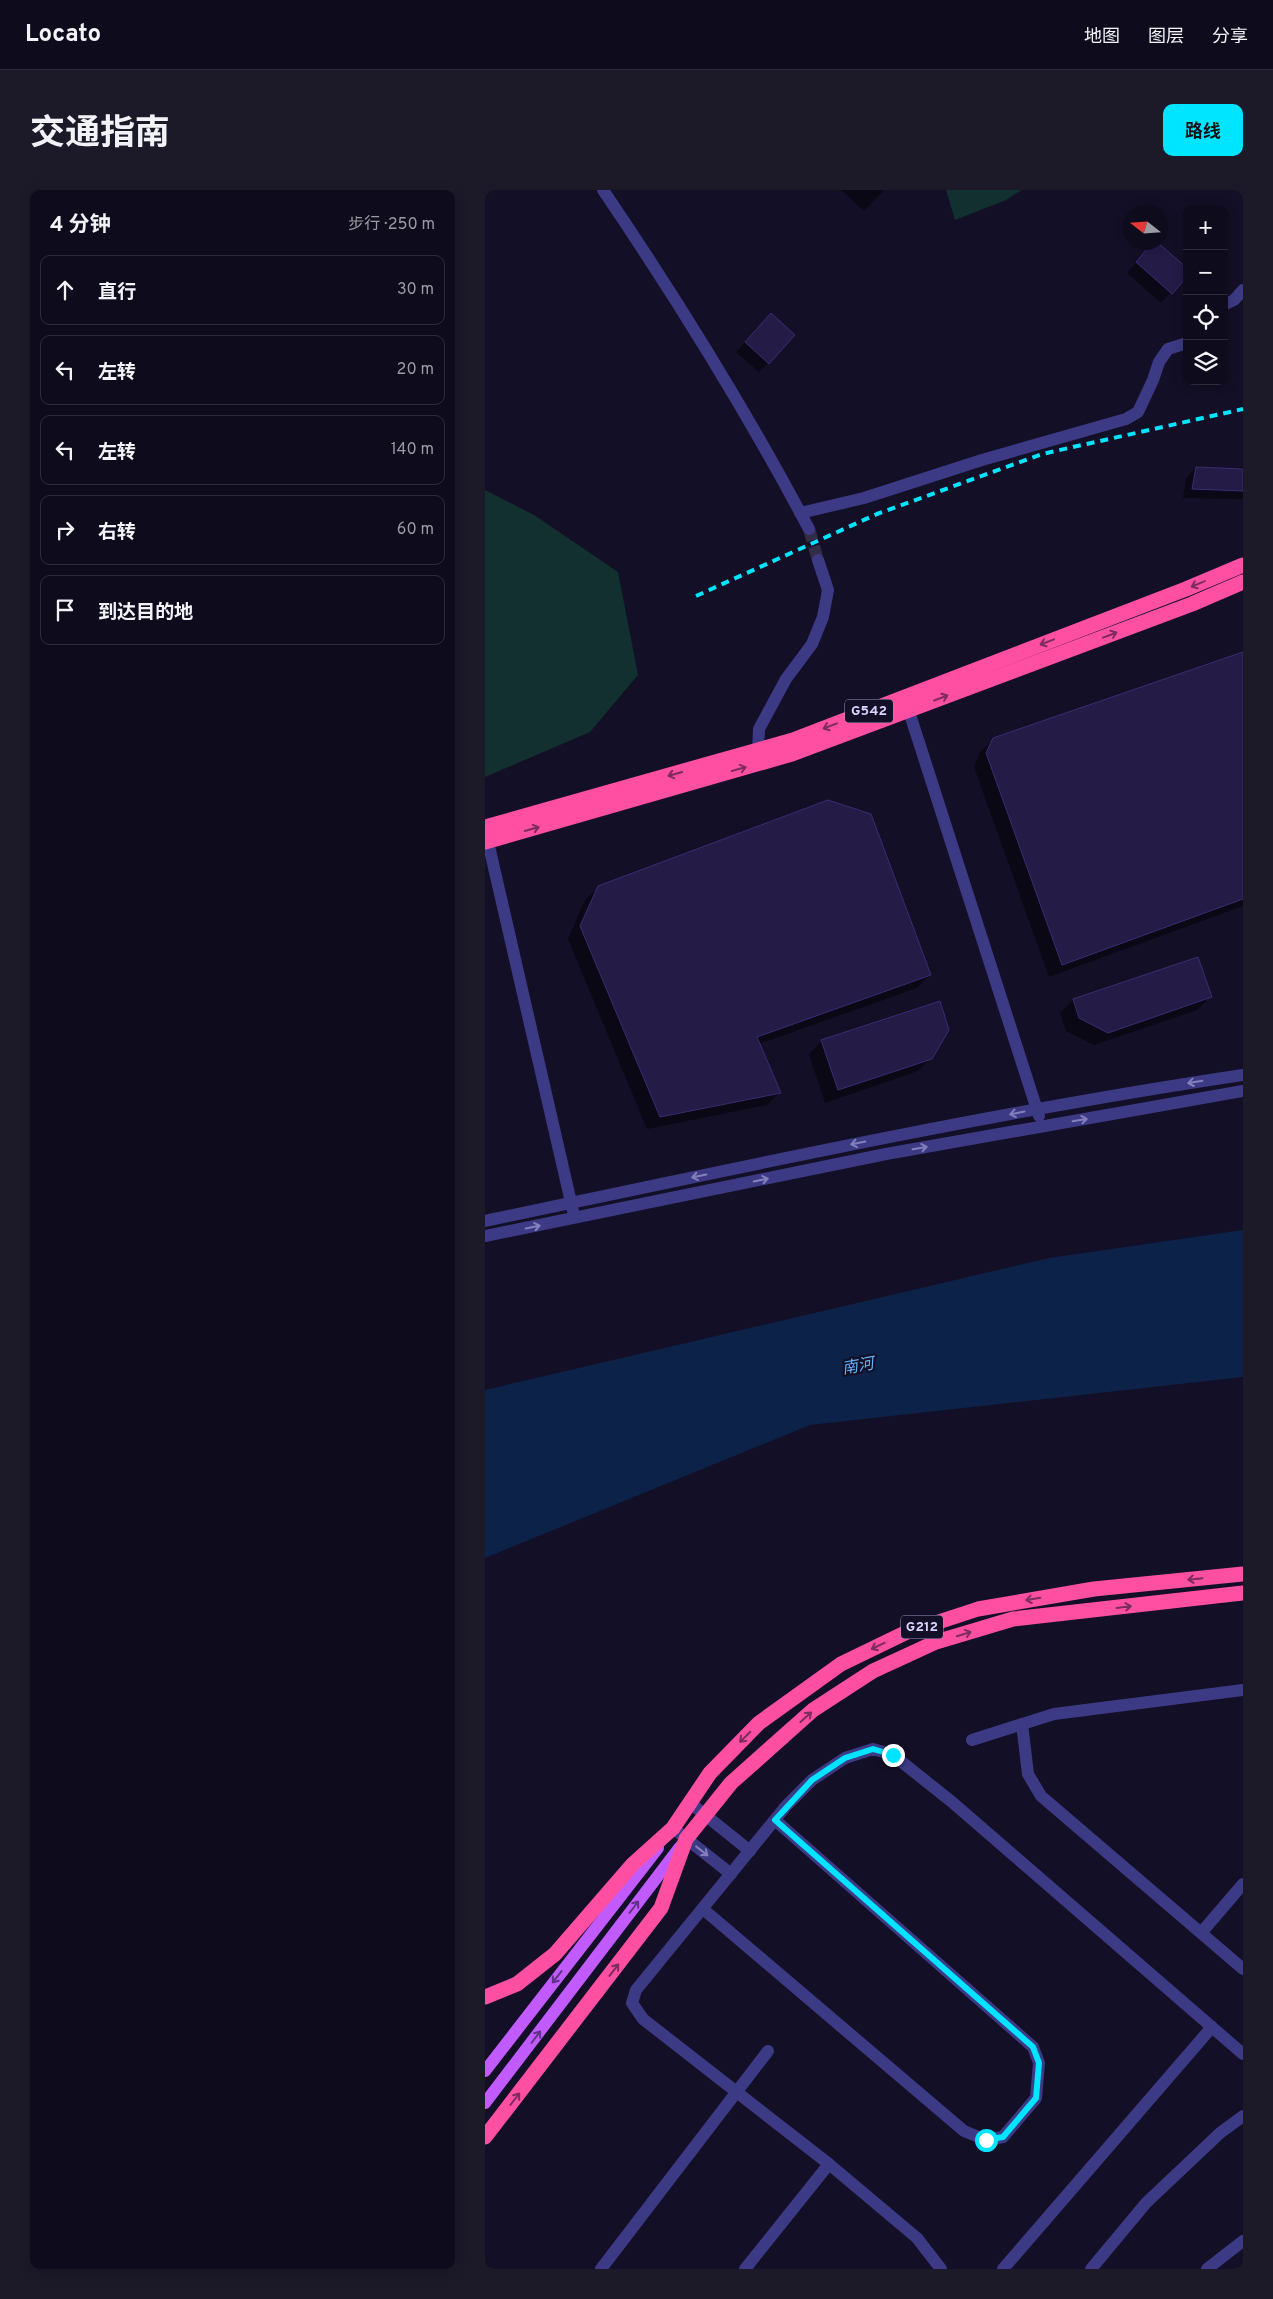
<!DOCTYPE html>
<html lang="zh">
<head>
<meta charset="utf-8">
<style>
  :root { --surface:#0e0b1c; --page:#1c1929; --text:#f1f3f6; --muted:#9b9ba3; --line:#2e2b3b; --accent:#00e5ff }
  body { margin:0; font-family:Overpass,"Noto Sans SC",sans-serif; background:var(--page); color:var(--text) }
  .controls { position:absolute; right:15px; top:15px; display:grid; overflow:hidden; border-radius:10px; box-shadow:0 2px 12px #0003 }
  .controls button { width:45px; height:45px; display:grid; place-items:center; padding:0; border:0; border-bottom:1px solid var(--line); background:var(--surface); color:var(--text); font:25px sans-serif }
  .compass { position:absolute; left:638px; top:15px; width:45px; height:45px; border-radius:50%; background:var(--surface); box-shadow:0 2px 12px #0003; rotate:287deg }
  .stop { position:absolute; width:15px; height:15px; margin:-11px; border:4px solid #00e5ff; border-radius:50%; background:#fff }
  .stop.end { background:#00e5ff; border-color:#fff; box-shadow:0 1px 5px #0008 }
  .list { margin:0; padding:0; list-style:none }
  h2 { display:flex; justify-content:space-between; align-items:center; height:65px; margin:0; padding:0 20px; font-size:21px }
  h2 small { font-size:16px; font-weight:400; color:var(--muted) }
  .list li { display:grid; grid-template-columns:32px 1fr auto; gap:15px; align-items:center; box-sizing:border-box; height:70px; margin:0 10px 10px; padding:0 10px; border:1px solid var(--line); border-radius:10px }
  .list b { display:block; font-size:19px; white-space:nowrap }
  .list em { font-size:16px; font-style:normal; color:var(--muted) }
  .icon { flex:none; width:28px; height:28px; fill:none; stroke:currentColor; stroke-width:2; stroke-linecap:round; stroke-linejoin:round }
  .map { position:relative; flex:none; width:758px; height:2079px; overflow:hidden; border-radius:10px }
  header { display:flex; align-items:center; gap:30px; box-sizing:border-box; height:70px; padding:0 25px; background:var(--surface); border-bottom:1px solid var(--line) }
  header strong { font-size:24px }
  nav { display:flex; gap:28px; margin-inline-start:auto; font-size:18px }
  .intro { display:flex; align-items:center; justify-content:space-between; box-sizing:border-box; height:120px; padding:0 30px }
  h1 { margin:0; font-size:35px }
  .button { padding:12px 22px; border-radius:10px; background:var(--accent); color:#111; font-size:18px; font-weight:700 }
  main { display:flex; gap:30px; padding:0 30px }
  aside { flex:1; background:var(--surface); border-radius:10px; box-shadow:0 2px 12px #0003 }
  .map>svg:first-child { display:block }
</style>
</head>
<body>
<header>
<strong>Locato</strong>
<nav><a>地图</a><a>图层</a><a>分享</a></nav>
</header>
<div class="intro"><h1>交通指南</h1><a class="button">路线</a></div>
<main>
<aside>
<h2>4 分钟<small>步行 · 250 m</small></h2>
<ul class="list">
<li><svg class="icon" aria-label="ahead" viewBox="0 0 24 24"><path d="M12 20V5M6 11l6-6 6 6"/></svg><div><b>直行</b></div><em>30 m</em></li>
<li><svg class="icon" aria-label="left" viewBox="0 0 24 24"><path d="M17 20v-9H6M10 6l-5 5 5 5"/></svg><div><b>左转</b></div><em>20 m</em></li>
<li><svg class="icon" aria-label="left" viewBox="0 0 24 24"><path d="M17 20v-9H6M10 6l-5 5 5 5"/></svg><div><b>左转</b></div><em>140 m</em></li>
<li><svg class="icon" aria-label="right" viewBox="0 0 24 24"><path d="M7 20v-9h11M14 6l5 5-5 5"/></svg><div><b>右转</b></div><em>60 m</em></li>
<li><svg class="icon" aria-label="arrive" viewBox="0 0 24 24"><path d="M6 21V4h12l-3 4 3 4H6"/></svg><div><b>到达目的地</b></div></li>
</ul>
</aside>
<div class="map">
<svg width="758" height="2079" viewBox="0 0 758 2079">
  <rect width="100%" height="100%" fill="#130f26"/>
  <g fill="#12302f">
    <polygon points="461,0 537,0 521,10 470,30"/>
    <polygon points="0,300 49,325 133,382 153,485 105,542 0,587"/>
  </g>
  <polygon fill="#0c2248" points="758,1040 758,1187 325,1235 0,1368 0,1200 564,1068"/>
  <g fill="#0007">
    <polygon points="356,0 399,0 379,21"/>
    <polygon points="660,62 702,85 676,113 642,83"/>
    <polygon points="276,135 283,173 274,182 251,162"/>
    <polygon points="758,275 758,309 698,308 701,288 711,278 753,280"/>
    <polygon points="758,463 758,716 564,787 489,577 495,562 509,549"/>
    <polygon points="114,697 445,785 432,798 274,854 295,902 282,915 162,939 83,749 100,710"/>
    <polygon points="712,768 725,807 712,820 609,855 581,841 575,823 588,810"/>
    <polygon points="337,851 446,868 433,881 340,913 324,864"/>
  </g>
  <g fill="#241b47" stroke="#3b2d73">
    <polygon points="668,52 672,52 702,78 702,87 687,104 651,72"/>
    <polygon points="286,123 310,145 284,174 260,152"/>
    <polygon points="711,277 758,279 758,301 707,299"/>
    <polygon points="758,462 758,709 577,775 501,563 508,548"/>
    <polygon points="343,610 386,624 446,785 272,847 296,903 175,927 95,736 113,696"/>
    <polygon points="713,767 727,807 623,843 594,828 588,809"/>
    <polygon points="455,811 464,840 447,869 353,900 336,850"/>
  </g>
  <g fill="none" stroke-linecap="round" stroke-linejoin="round">
    <polyline stroke="#312d47" stroke-width="12" stroke-dasharray="12 6" stroke-linecap="butt" points="324,339 333,370"/>
    <g stroke="#3d3a85" stroke-width="12">
      <path d="M118,0c74,109 144,222 206,339"/>
      <polyline points="739,115 749,110 758,100"/>
      <polyline points="315,323 379,308 497,270 641,229 653,222 668,190 674,172 683,159 702,153"/>
      <polyline points="421,512 554,926"/>
      <polyline points="273,560 274,539 301,489 327,454 338,427 343,400 333,370"/>
      <polyline points="1,643 88,1021"/>
      <path d="M0,1031c252,-53 503,-108 758,-146"/>
      <polyline points="0,1046 401,964 758,901"/>
      <polyline points="537,1534 543,1584 556,1606 758,1779"/>
      <polyline points="487,1550 569,1524 758,1500"/>
      <polyline points="204,1612 265,1661"/>
      <polyline points="188,1638 246,1684"/>
      <polyline points="218,1719 479,1941 501,1950 518,1947 551,1908 554,1873 548,1857 290,1630"/>
      <polyline points="716,1743 758,1694"/>
      <polyline points="116,2079 283,1861"/>
      <polyline points="260,2079 344,1974"/>
      <polyline points="456,2079 432,2048 344,1974 158,1829 147,1813 151,1800 301,1616 327,1590 360,1568 388,1559 408,1565 467,1612 758,1864"/>
      <polyline points="518,2079 727,1837"/>
      <polyline points="606,2079 661,2013 735,1943 758,1926"/>
      <polyline points="722,2079 758,2051"/>
    </g>
    <g stroke="#c25bff" stroke-width="12">
      <polyline points="0,1881 173,1658"/>
      <polyline points="0,1913 195,1657"/>
    </g>
    <g stroke="#ff4fa3" stroke-width="15">
      <polyline points="0,637 308,550 701,399 758,375"/>
      <polyline points="0,652 307,564 707,414 758,392"/>
      <polyline points="0,1807 32,1794 70,1764 148,1674 188,1638 225,1583 274,1533 356,1474 420,1443 493,1419 609,1399 758,1384"/>
      <polyline points="0,1947 176,1718 201,1649 246,1593 328,1520 388,1481 451,1452 528,1429 758,1403"/>
    </g>
    <polyline stroke="#00e5ff" stroke-width="4" stroke-dasharray="8 6" stroke-linecap="butt" points="211,406 392,324 557,264 758,219"/>
  </g>
  <defs><path id="oneway-shaft" d="M-6 0H5M1.5-3L5.5 0L1.5 3" fill="none" stroke-width="1.6" stroke-linecap="round" stroke-linejoin="round" transform="scale(1.25)"/></defs>
  <g stroke="#7d2c5e">
    <use href="#oneway-shaft" transform="translate(713 394) rotate(157)"/>
    <use href="#oneway-shaft" transform="translate(625 445) rotate(-21)"/>
    <use href="#oneway-shaft" transform="translate(562 452) rotate(159)"/>
    <use href="#oneway-shaft" transform="translate(456 508) rotate(-21)"/>
    <use href="#oneway-shaft" transform="translate(345 536) rotate(159)"/>
    <use href="#oneway-shaft" transform="translate(254 579) rotate(-16)"/>
    <use href="#oneway-shaft" transform="translate(190 584) rotate(164)"/>
    <use href="#oneway-shaft" transform="translate(47 639) rotate(-16)"/>
    <use href="#oneway-shaft" transform="translate(710 1389) rotate(174)"/>
    <use href="#oneway-shaft" transform="translate(548 1409) rotate(171)"/>
    <use href="#oneway-shaft" transform="translate(639 1417) rotate(-7)"/>
    <use href="#oneway-shaft" transform="translate(479 1444) rotate(-17)"/>
    <use href="#oneway-shaft" transform="translate(393 1456) rotate(154)"/>
    <use href="#oneway-shaft" transform="translate(321 1527) rotate(-42)"/>
    <use href="#oneway-shaft" transform="translate(260 1547) rotate(135)"/>
    <use href="#oneway-shaft" transform="translate(129 1780) rotate(-52)"/>
    <use href="#oneway-shaft" transform="translate(30 1909) rotate(-52)"/>
  </g>
  <g stroke="#837fbc">
    <use href="#oneway-shaft" transform="translate(710 892) rotate(171)"/>
    <use href="#oneway-shaft" transform="translate(532 923) rotate(169)"/>
    <use href="#oneway-shaft" transform="translate(595 930) rotate(-10)"/>
    <use href="#oneway-shaft" transform="translate(373 953) rotate(168)"/>
    <use href="#oneway-shaft" transform="translate(435 958) rotate(-10)"/>
    <use href="#oneway-shaft" transform="translate(214 986) rotate(168)"/>
    <use href="#oneway-shaft" transform="translate(276 990) rotate(-12)"/>
    <use href="#oneway-shaft" transform="translate(48 1037) rotate(-12)"/>
    <use href="#oneway-shaft" transform="translate(217 1661) rotate(38)"/>
  </g>
  <g stroke="#623188">
    <use href="#oneway-shaft" transform="translate(149 1717) rotate(-53)"/>
    <use href="#oneway-shaft" transform="translate(72 1787) rotate(128)"/>
    <use href="#oneway-shaft" transform="translate(51 1847) rotate(-53)"/>
  </g>
  <g fill="none" stroke-linecap="round" stroke-linejoin="round">
    <polyline stroke="#00e5ff" stroke-width="6" points="408,1565 388,1559 360,1568 327,1590 290,1630 548,1857 554,1873 551,1908 518,1947 501,1950"/>
  </g>
  <g text-anchor="middle" dominant-baseline="central" stroke-width="4.5" stroke-linejoin="round" paint-order="stroke">
    <g fill="#130f26" stroke="#9e99be" stroke-width="1">
      <rect x="360" y="509.5" width="48" height="23" rx="4"/>
      <rect x="416" y="1425.5" width="42" height="23" rx="4"/>
    </g>
    <g font-size="14" font-weight="bold" fill="#d9d4ff">
      <text x="384" y="521">G542</text>
      <text x="437" y="1437">G212</text>
    </g>
    <g font-size="16" font-style="italic" fill="#62b6ff" stroke="#130f26">
      <text transform="translate(373 1177) rotate(-10)">南河</text>
    </g>
  </g>
</svg>
<div class="controls">
<button>+</button>
<button>−</button>
<button><svg class="icon" aria-label="locate" viewBox="0 0 24 24"><circle cx="12" cy="12" r="6"/><path d="M12 2v4M12 18v4M2 12h4M18 12h4"/></svg></button>
<button><svg class="icon" aria-label="layers" viewBox="0 0 24 24"><path d="M12 4l9 5-9 5-9-5zM3 14l9 5 9-5"/></svg></button>
</div>
<svg class="compass" viewBox="-18 -18 36 36"><path d="M0-13l5 13h-10z" fill="#e53935"/><path d="M0 13l5-13h-10z" fill="#9b9ba3"/></svg>
<div class="stop" style="left:501px;top:1950px"></div>
<div class="stop end" style="left:408px;top:1565px"></div>
</div>
</main>
</body>
</html>
